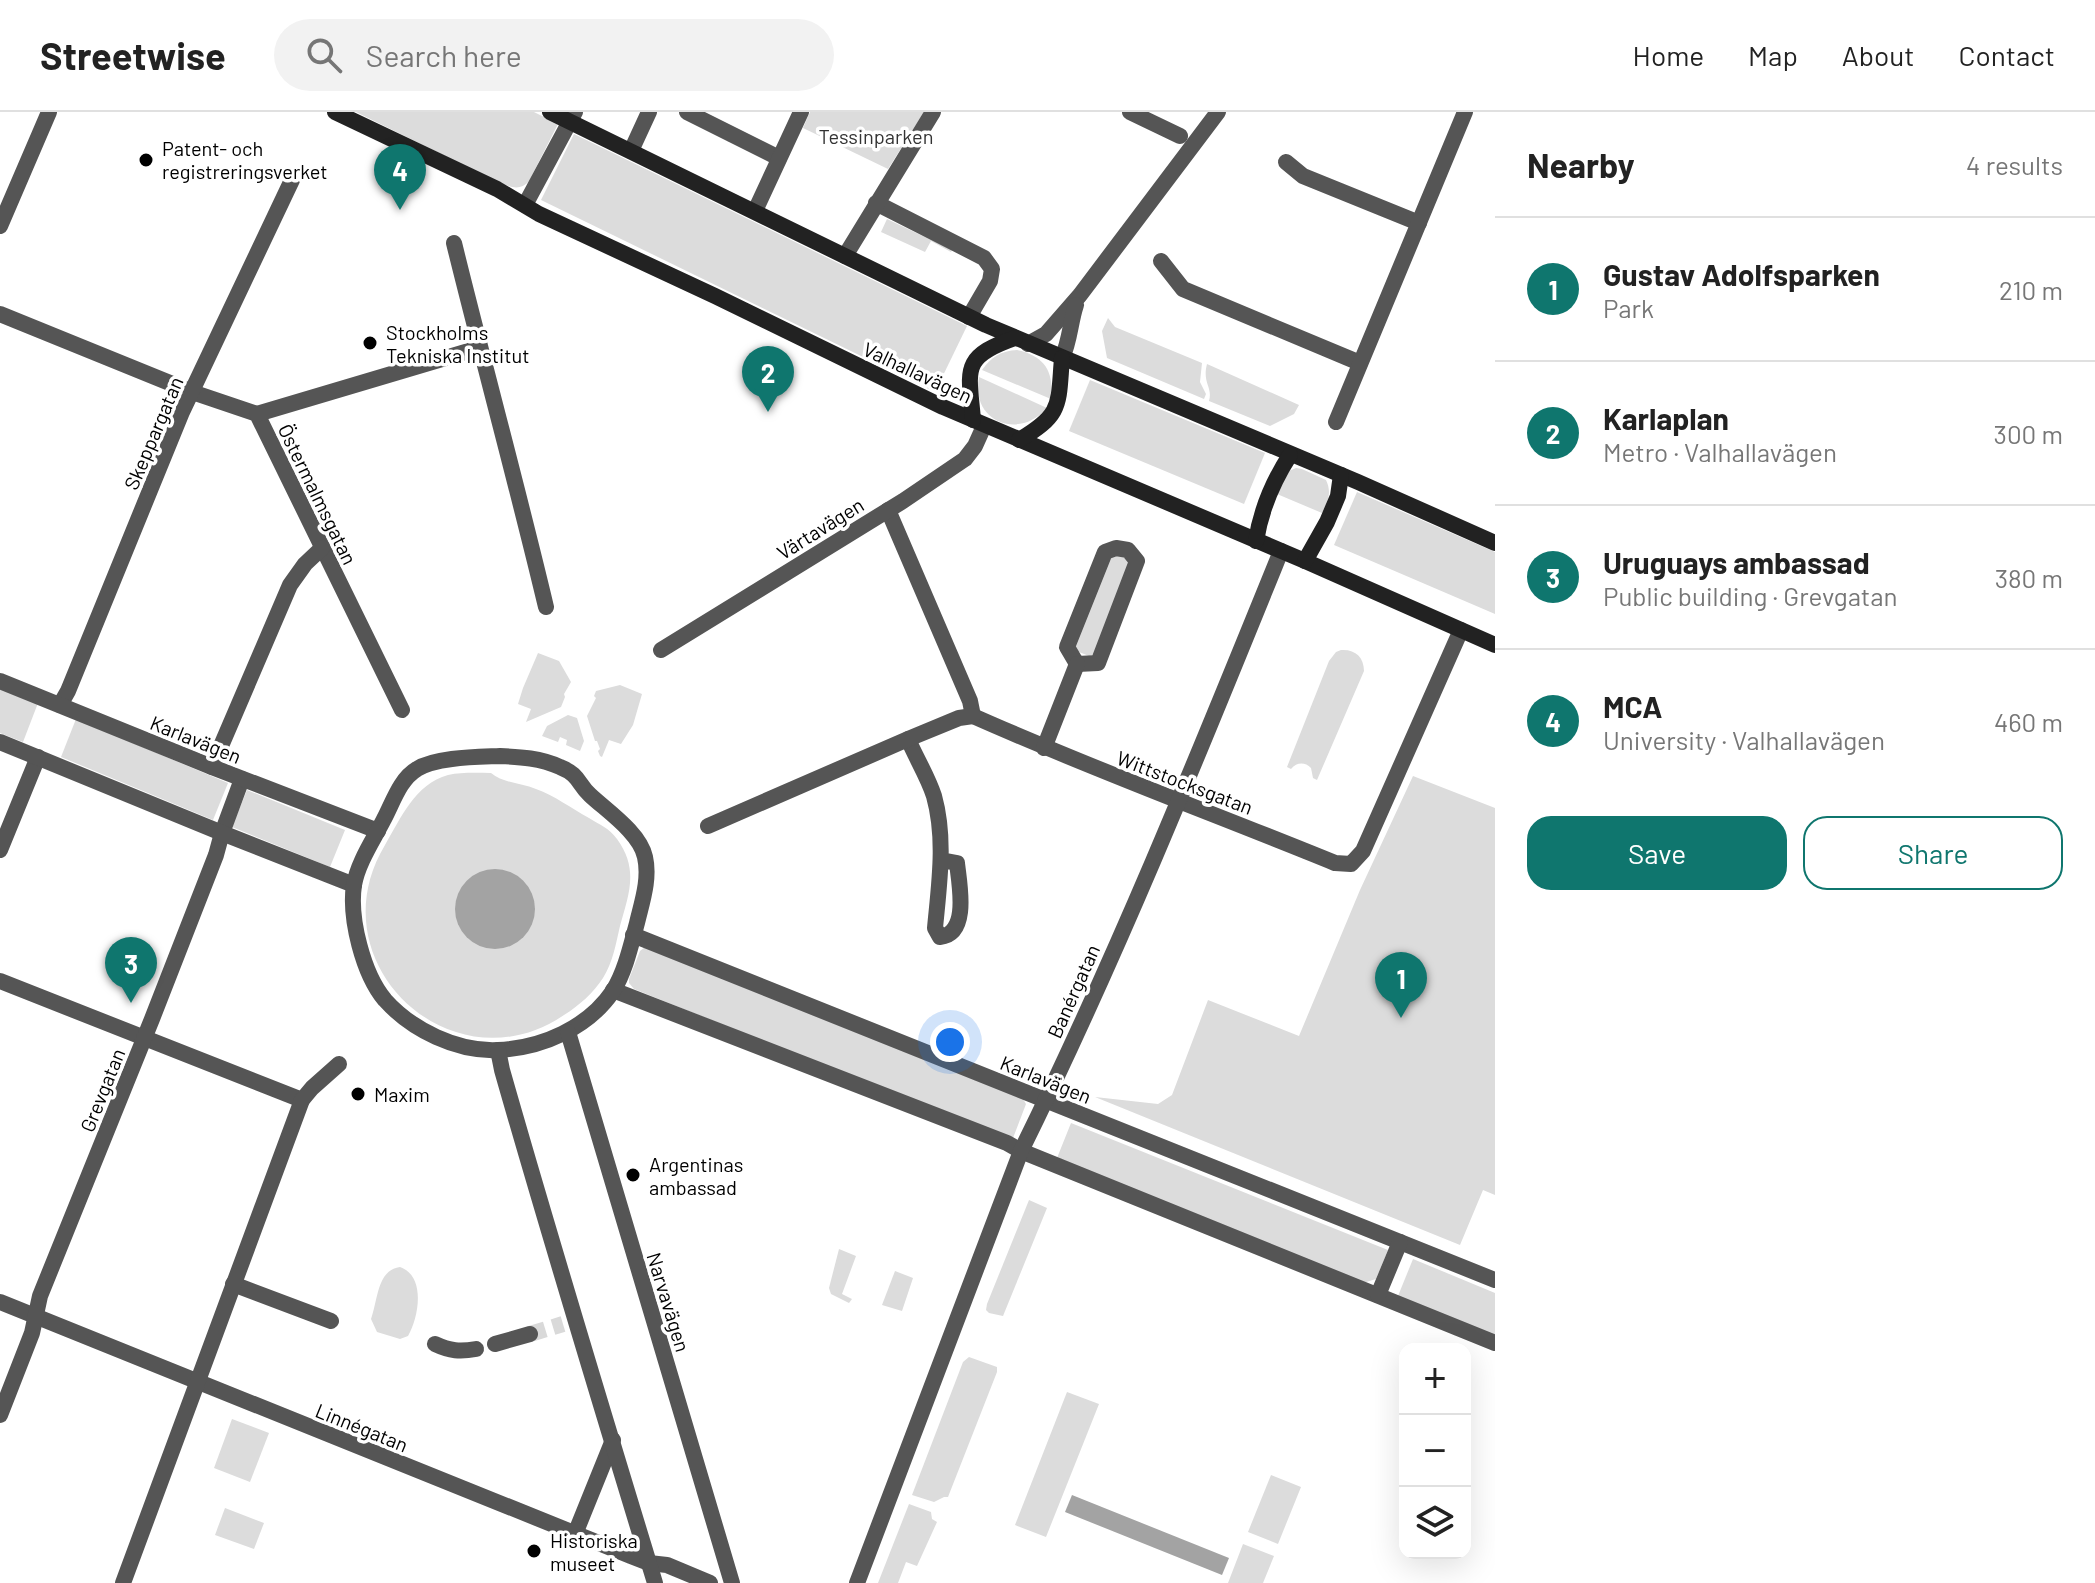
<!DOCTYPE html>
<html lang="en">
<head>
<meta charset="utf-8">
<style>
  :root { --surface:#fff; --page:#f2f2f2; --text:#222; --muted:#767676; --line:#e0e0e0; --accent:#0f766e }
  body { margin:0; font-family:Barlow,sans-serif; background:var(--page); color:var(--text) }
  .controls { position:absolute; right:24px; bottom:24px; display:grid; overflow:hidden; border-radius:16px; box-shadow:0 8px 32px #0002 }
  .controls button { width:72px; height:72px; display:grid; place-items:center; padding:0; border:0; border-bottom:2px solid var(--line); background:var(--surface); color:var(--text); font:40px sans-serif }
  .you { position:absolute; left:950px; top:930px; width:28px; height:28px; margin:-20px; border:6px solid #fff; border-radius:50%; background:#1a73e8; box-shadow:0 0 0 12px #1a73e833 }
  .badge { display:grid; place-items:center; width:52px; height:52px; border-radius:50%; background:var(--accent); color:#fff; font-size:26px; font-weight:700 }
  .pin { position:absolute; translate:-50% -66px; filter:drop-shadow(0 2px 4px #0008) }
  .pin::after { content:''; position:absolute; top:42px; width:28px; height:24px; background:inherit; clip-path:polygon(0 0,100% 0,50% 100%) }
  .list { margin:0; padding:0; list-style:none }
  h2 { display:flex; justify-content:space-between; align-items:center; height:104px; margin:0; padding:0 32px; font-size:34px }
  h2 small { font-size:26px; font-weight:400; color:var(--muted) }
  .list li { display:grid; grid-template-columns:52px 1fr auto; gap:24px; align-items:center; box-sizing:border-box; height:144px; padding:0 32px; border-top:2px solid var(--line) }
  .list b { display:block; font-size:30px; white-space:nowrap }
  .list p { margin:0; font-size:26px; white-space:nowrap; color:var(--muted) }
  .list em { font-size:26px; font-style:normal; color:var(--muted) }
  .actions { display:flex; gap:16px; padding:24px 32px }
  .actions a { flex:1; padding:18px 0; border:2px solid var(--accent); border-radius:24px; text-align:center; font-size:28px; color:var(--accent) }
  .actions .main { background:var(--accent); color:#fff }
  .icon { flex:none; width:44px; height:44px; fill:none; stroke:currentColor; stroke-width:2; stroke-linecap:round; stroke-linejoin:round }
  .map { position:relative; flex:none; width:1495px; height:1471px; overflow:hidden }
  header { display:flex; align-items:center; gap:48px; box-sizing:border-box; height:112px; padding:0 40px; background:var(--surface); border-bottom:2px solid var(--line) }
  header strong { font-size:38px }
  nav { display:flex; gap:44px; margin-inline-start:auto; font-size:28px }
  .search { width:560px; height:72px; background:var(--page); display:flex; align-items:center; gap:20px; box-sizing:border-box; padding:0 28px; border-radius:44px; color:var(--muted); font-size:30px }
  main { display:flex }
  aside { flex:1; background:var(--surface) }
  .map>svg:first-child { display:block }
</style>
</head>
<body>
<header>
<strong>Streetwise</strong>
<div class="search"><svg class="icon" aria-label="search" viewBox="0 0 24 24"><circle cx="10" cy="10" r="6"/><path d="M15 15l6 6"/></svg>Search here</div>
<nav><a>Home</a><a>Map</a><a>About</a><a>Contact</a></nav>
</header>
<main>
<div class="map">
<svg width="1495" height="1471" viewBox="0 0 1495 1471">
  <rect width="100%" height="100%" fill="#fff"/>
  <g fill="#dcdcdc">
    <path d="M356,0h178l24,12 -29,57c-11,13 -24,3 -37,-2z"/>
    <polygon points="810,0 924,0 888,57 803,16"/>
    <polygon points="574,22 967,214 935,280 541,88"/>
    <polygon points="887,107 952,138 951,140 931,129 925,140 881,120"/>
    <polygon points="1108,206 1115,215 1202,251 1200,270 1206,282 1204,287 1107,246 1102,219"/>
    <path d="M1017,238c28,6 37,22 34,49l-69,-29c9,-13 19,-19 35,-20z"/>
    <path d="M1207,252l92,41 -5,9 -24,12 -61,-25c4,-14 -7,-18 -2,-37z"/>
    <path d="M979,265l68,31c-29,33 -77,13 -68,-31z"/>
    <polygon points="1090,268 1265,341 1244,392 1069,319"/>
    <path d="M1296,356l6,1 24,11c6,13 2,20 -4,33l-45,-19 12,-23z"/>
    <polygon points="1357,380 1495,440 1495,502 1334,433"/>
    <polygon points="1114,441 1130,447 1097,541 1089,544 1074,538 1107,443"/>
    <path d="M1341,538c14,-1 23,7 23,21l-47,109 -4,-2 -2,-10c-6,-6 -14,-6 -20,1l-4,-2 42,-106 7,-9z"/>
    <polygon points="538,541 559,549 571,570 564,582 565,585 561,595 526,610 531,597 518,592 523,576"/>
    <polygon points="620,573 642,582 633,613 621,632 609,628 602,645 600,644 598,639 600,637 597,629 595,629 587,604 596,586 594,584 596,579"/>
    <polygon points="0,576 38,591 23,630 0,621"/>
    <polygon points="568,603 577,606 584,629 580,639 566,633 567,628 560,625 558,630 542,624 547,614"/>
    <polygon points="76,607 228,671 213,708 61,645"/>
    <path d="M491,661c12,10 30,10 45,16 19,7 35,19 53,29 11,7 20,10 28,21 22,30 12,55 3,87 -4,17 -7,36 -17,52 -10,15 -23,27 -39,37 -111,76 -250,-52 -179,-170 16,-27 30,-61 63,-70 14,-3 29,-2 43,-2z"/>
    <polygon points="1413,664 1495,696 1495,1083 1483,1078 1460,1133 1095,985 1158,992 1172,983 1208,888 1299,924 1360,778"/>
    <polygon points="247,678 345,718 330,755 232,715"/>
    <polygon points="645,835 1023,987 1026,992 1013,1026 1007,1027 634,877 629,871 629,867 640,839"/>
    <polygon points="1071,1011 1388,1138 1376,1167 1363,1171 1057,1046"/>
    <polygon points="1029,1088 1047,1096 1003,1204 989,1201 986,1198 987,1192"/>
    <polygon points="839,1137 856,1144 842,1182 852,1187 849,1191 831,1182 829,1176"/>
    <polygon points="1413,1147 1495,1181 1495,1224 1398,1184"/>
    <path d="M400,1155c26,9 19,50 8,69l-8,3 -23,-7 -6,-13c7,-19 6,-49 29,-52z"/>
    <polygon points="895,1159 913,1166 902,1199 882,1193"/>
    <polygon points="969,1245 997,1255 997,1260 948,1385 944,1385 934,1390 912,1383 963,1250"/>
    <polygon points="1067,1280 1099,1292 1046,1425 1015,1413"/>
    <polygon points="232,1307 269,1321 250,1370 214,1356"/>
    <polygon points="1271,1363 1301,1375 1278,1432 1248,1420"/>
    <polygon points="909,1392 931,1400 932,1407 937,1410 917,1454 906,1450 898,1471 878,1471"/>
    <polygon points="225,1396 264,1411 254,1437 215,1423"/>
    <polygon points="1243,1432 1274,1444 1263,1471 1228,1471"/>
  </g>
  <g fill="#a3a3a3">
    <circle cx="495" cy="797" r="40"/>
    <polygon points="1072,1383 1229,1446 1222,1463 1065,1400"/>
  </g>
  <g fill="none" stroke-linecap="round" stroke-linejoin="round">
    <polyline stroke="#d9d9d9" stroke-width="16" stroke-dasharray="16 8" stroke-linecap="butt" points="530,1222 563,1212"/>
    <g stroke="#555" stroke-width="16">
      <polyline points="687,0 779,46"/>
      <polyline points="1130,0 1180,24"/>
      <polyline points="631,39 649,0"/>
      <polyline points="1286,50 1303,64 1419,111"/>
      <polyline points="876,91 984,146 992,157 990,169 969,205"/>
      <polyline points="755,99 801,0"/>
      <polyline points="0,114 49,0"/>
      <path d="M454,131c30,122 63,242 92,364"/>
      <polyline points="845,144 933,0"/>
      <polyline points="1161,149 1183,177 1360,251"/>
      <polyline points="0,202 192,280 257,302 402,598"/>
      <polyline points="257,302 479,236"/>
      <polyline points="1336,310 1465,0"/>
      <polyline points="888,398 970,589 973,604"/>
      <polygon points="1116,436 1128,438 1137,449 1098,551 1077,552 1067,535 1105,440"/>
      <polyline points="661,538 903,389 965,347 975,334 984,314"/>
      <polyline points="60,593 68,579 182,300 292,68"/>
      <path d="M973,604c119,53 242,98 362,147l16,1 12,-13 98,-221"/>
      <path d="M908,627c8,19 20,38 26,57 12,43 5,89 1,132l5,9c30,-3 19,-54 17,-74l-16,-3"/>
      <polyline points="1044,636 1077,552"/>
      <polyline points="212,655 290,473 305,452 322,436"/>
      <polyline points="708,714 908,627 959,606 973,604"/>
      <polyline points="0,738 38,645"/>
      <polyline points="633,823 1495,1168"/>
      <polyline points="0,869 302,988"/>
      <polyline points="613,878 1007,1031 1021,1039 1495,1231"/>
      <polyline points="233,1172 331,1209"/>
      <polyline points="1378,1183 1400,1130"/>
      <polyline points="0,1190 631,1444 649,1451 667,1453 710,1471"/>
      <path d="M435,1232c15,7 25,8 41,5"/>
      <polyline points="495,1232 530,1222"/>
      <polyline points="0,1303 32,1221 40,1184 152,907 216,743 222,721 242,667"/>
      <polyline points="575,1422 613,1328"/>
      <polyline points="123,1471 302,988 312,976 339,952"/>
      <path d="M857,1471l164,-432c96,-195 178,-398 260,-600"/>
    </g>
    <g stroke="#555" stroke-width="16">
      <polyline points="525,93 575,0"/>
      <polyline points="1028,232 1046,222 1080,183 1218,0"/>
      <path d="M1062,246c8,-17 8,-35 14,-53"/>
      <polyline points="0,569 212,655 378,719"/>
      <polyline points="0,630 222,721 354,773"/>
      <path d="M500,644c21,1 40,2 60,11 20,8 17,16 30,28 17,16 50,38 55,62 5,22 -3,45 -8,66 -6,22 -12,49 -24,68 -25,37 -71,57 -115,59 -41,2 -86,-20 -113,-50 -22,-26 -36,-82 -31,-115 4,-23 20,-46 30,-66 9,-17 16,-40 33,-50 19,-12 61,-12 83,-13z"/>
      <polyline points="568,920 732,1471"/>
      <path d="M498,938l4,20c49,172 101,342 153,513"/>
    </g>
    <g stroke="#222" stroke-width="16">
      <polyline points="335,0 497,77 539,102 715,184 943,295 1305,449 1495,533"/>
      <polyline points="550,0 986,213 1358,370 1495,431"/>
      <path d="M973,308c-4,-50 -13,-63 42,-82"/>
      <path d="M1019,328c44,-26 39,-35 43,-82"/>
      <path d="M1256,429c5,-32 16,-58 34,-86"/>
      <polyline points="1305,449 1327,410 1338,384 1341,363"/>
    </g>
  </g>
  <g fill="#000" stroke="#fff" stroke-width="3">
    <circle cx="146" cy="48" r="8"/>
    <circle cx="370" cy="231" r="8"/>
    <circle cx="358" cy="982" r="8"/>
    <circle cx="633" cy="1063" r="8"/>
    <circle cx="534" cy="1439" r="8"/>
  </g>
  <g text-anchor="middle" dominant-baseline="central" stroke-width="7" stroke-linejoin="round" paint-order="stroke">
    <g font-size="20" fill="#333" stroke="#fff">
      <text x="876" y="24">Tessinparken</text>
    </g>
    <g font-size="20" fill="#000" stroke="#fff" text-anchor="start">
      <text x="162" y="36">Patent- och<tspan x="162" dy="23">registreringsverket</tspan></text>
      <text x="386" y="220">Stockholms<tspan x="386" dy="23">Tekniska Institut</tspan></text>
      <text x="374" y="982">Maxim</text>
      <text x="649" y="1052">Argentinas<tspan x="649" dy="23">ambassad</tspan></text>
      <text x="550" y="1428">Historiska<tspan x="550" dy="23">museet</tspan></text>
    </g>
    <g font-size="20" fill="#000" stroke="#fff">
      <text transform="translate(918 260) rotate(25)">Valhallavägen</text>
      <text transform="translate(153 321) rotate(-67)">Skeppargatan</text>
      <text transform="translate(318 382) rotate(64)">Östermalmsgatan</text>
      <text transform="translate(820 416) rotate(-32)">Värtavägen</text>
      <text transform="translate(196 627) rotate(22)">Karlavägen</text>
      <text transform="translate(1185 670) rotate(21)">Wittstocksgatan</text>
      <text transform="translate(1073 879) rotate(-66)">Banérgatan</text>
      <text transform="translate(1046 967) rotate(22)">Karlavägen</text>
      <text transform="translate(102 978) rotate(-68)">Grevgatan</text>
      <text transform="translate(669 1190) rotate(73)">Narvavägen</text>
      <text transform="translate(362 1315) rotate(22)">Linnégatan</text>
    </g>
  </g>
</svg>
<div class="controls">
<button>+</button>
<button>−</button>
<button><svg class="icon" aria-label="layers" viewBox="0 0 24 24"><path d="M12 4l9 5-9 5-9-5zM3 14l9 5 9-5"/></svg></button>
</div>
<div class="you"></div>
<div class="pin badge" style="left:1401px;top:906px">1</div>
<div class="pin badge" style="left:768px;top:300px">2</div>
<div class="pin badge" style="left:131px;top:891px">3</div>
<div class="pin badge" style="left:400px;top:98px">4</div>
</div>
<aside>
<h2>Nearby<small>4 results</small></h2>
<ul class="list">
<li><span class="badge">1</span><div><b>Gustav Adolfsparken</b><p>Park</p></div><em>210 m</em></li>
<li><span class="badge">2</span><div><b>Karlaplan</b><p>Metro · Valhallavägen</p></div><em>300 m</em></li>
<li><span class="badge">3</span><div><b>Uruguays ambassad</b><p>Public building · Grevgatan</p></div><em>380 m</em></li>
<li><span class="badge">4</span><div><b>MCA</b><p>University · Valhallavägen</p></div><em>460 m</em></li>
</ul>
<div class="actions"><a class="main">Save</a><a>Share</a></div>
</aside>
</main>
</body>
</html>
